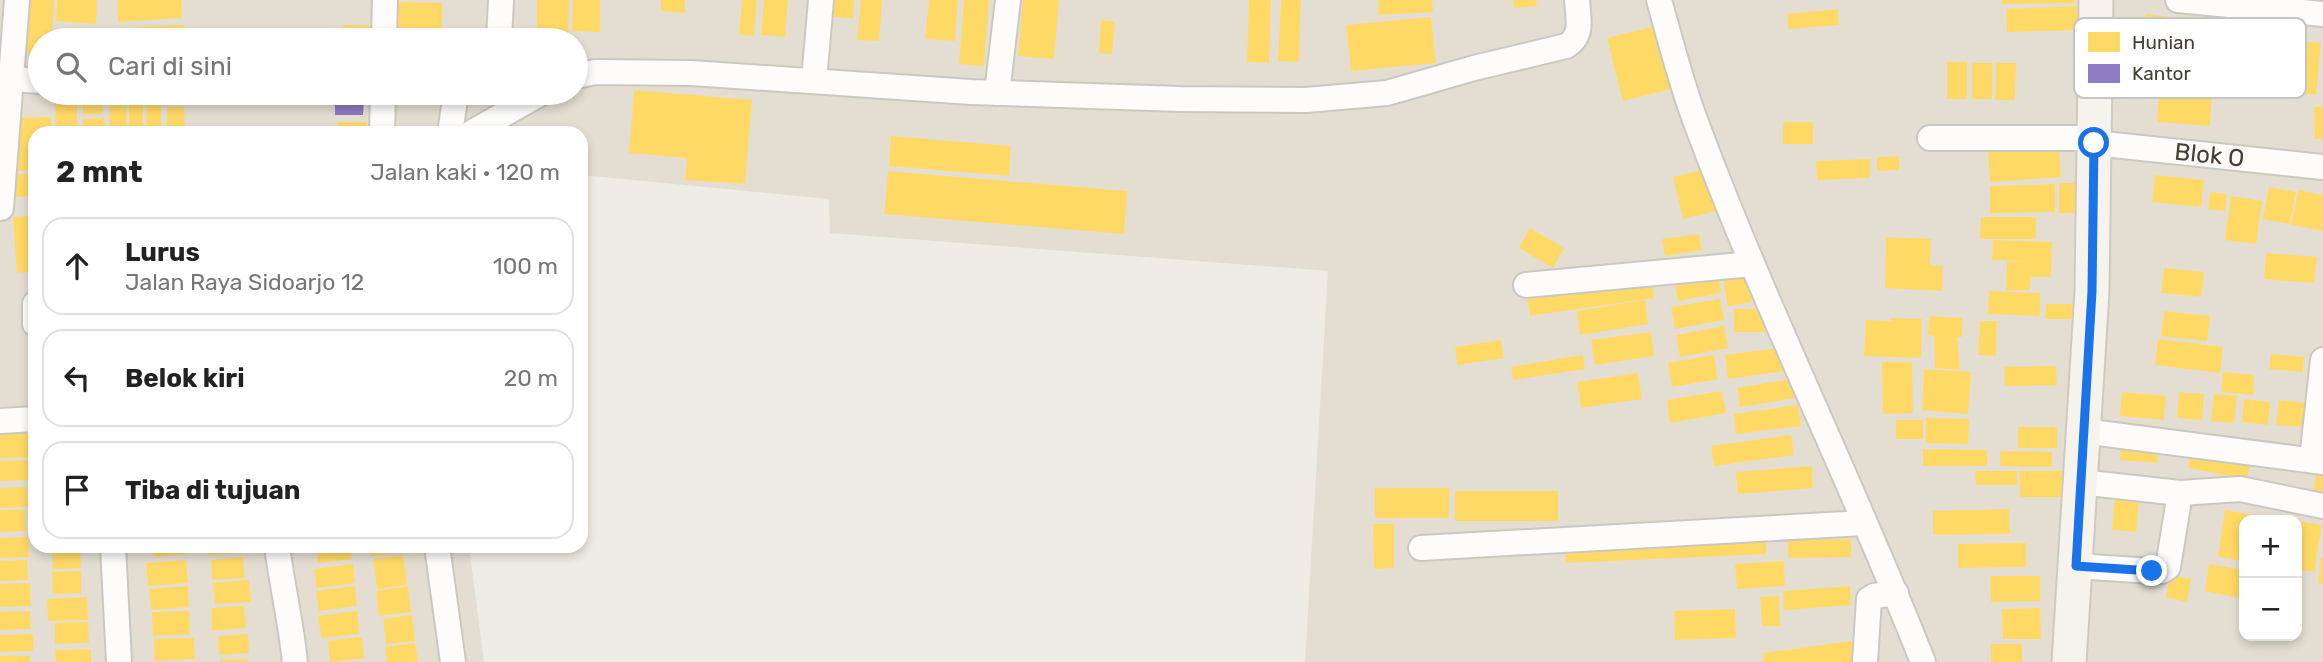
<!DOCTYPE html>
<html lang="id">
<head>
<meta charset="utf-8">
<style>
  :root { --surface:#fff; --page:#f2f2f2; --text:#222; --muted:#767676; --line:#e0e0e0 }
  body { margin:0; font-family:Rubik,sans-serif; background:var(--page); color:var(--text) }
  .controls { position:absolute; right:21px; bottom:21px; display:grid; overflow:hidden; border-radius:14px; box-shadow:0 4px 10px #0003 }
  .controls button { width:63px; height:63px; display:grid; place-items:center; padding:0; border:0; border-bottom:2px solid var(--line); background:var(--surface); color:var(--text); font:35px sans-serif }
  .stop { position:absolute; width:21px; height:21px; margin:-16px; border:5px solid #1a73e8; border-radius:50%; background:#fff }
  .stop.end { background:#1a73e8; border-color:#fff; box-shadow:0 2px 7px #0008 }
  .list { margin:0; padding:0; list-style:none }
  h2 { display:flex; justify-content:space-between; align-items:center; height:91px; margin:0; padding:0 28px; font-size:30px }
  h2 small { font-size:23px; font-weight:400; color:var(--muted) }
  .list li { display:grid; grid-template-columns:46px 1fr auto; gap:21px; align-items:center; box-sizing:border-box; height:98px; margin:0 14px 14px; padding:0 14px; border:2px solid var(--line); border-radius:21px }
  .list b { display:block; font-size:26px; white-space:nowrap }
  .list p { margin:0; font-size:23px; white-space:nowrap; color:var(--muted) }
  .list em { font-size:23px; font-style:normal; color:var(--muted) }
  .icon { flex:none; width:38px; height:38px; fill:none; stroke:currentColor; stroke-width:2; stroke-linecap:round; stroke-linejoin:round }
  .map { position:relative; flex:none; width:2323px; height:662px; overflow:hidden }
  .search { position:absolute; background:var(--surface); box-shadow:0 4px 10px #0003; left:28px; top:28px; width:560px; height:77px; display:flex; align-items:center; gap:18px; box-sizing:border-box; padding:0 24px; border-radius:38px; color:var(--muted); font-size:26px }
  .panel { position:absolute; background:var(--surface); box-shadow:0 4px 10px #0003; left:28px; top:126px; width:560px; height:427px; border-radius:21px }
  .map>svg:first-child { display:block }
</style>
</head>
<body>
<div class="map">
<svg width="2323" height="662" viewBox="0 0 2323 662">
  <rect width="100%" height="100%" fill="#efece5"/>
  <path fill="#e4ded2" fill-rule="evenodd" d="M0,0h2323v662h-1018l23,-391 -498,-38 -1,-34 -248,-24v-42h-546v413h434l15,116h-484zM40,40h536v53h-536zM2244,520h53v116h-53z"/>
  <g fill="#ffd966">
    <polygon points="25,0 54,0 52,40 40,40 40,54 22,52"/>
    <polygon points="57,0 97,0 96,24 56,21"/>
    <polygon points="117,0 181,0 182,18 118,22"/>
    <polygon points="537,0 569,0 568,33 537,32"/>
    <polygon points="573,0 600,0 600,32 572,31"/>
    <polygon points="661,0 685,0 685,13 661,11"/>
    <polygon points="742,0 757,0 754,36 739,35"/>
    <polygon points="764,0 788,0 785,37 761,35"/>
    <polygon points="835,0 854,0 853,18 833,17"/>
    <polygon points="861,0 882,0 879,41 857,40"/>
    <polygon points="929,0 958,0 955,41 925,39"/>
    <polygon points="964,0 989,0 984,66 959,64"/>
    <polygon points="1023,0 1059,0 1054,59 1018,56"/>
    <polygon points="1249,0 1271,0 1269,63 1247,62"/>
    <polygon points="1281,0 1301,0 1299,62 1278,61"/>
    <polygon points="1378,0 1432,0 1433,12 1379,15"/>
    <polygon points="1513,0 1536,0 1537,6 1514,8"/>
    <polygon points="2002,0 2075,0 2075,3 2002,4"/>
    <polygon points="393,2 442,3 442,35 392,34"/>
    <polygon points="2083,6 2084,30 2007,32 2006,9"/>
    <polygon points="1838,9 1839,25 1788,29 1787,14"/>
    <polygon points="2146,14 2206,22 2201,60 2141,52"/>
    <polygon points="1431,17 1436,63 1351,71 1346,25"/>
    <polygon points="1101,20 1115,22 1112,54 1099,53"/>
    <polygon points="184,25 185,40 121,40 121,28"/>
    <polygon points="343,25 379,26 379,40 343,40"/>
    <polygon points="1660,25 1675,88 1623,101 1607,38"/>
    <polygon points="404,37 437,38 437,40 404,40"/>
    <polygon points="2291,40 2321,43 2316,95 2286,91"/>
    <rect x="1947" y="62" width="20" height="37"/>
    <rect x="1972" y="63" width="20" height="36"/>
    <polygon points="1996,63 2016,63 2015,100 1995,100"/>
    <polygon points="634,90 752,100 745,184 685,180 687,158 629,153"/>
    <polygon points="2159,92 2212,95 2210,126 2157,122"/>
    <polygon points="55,93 77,93 77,133 56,133"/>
    <polygon points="83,93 102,93 103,114 83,114"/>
    <polygon points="109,93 126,93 127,133 110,133"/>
    <polygon points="467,93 507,93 508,98 468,104"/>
    <rect x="129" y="100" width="14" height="33"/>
    <polygon points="146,101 161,101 161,133 147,133"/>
    <polygon points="167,107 184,107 185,133 167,133"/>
    <polygon points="2314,107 2323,107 2323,139 2315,139"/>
    <polygon points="51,117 51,133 35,133 35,170 16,171 15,118"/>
    <polygon points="104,118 105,133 83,133 83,119"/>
    <polygon points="338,122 367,122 367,133 337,133"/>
    <rect x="1783" y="122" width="30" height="22"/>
    <polygon points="891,136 1011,146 1009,176 889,166"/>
    <polygon points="2059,148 2061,177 1990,182 1988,152"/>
    <polygon points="1899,156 1899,170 1877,171 1877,157"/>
    <polygon points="1870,159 1870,178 1817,180 1816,161"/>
    <polygon points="1710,168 1720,210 1683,219 1673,177"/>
    <polygon points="888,171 1127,191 1124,234 884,214"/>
    <polygon points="13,174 35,174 35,196 13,197"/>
    <polygon points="2155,175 2204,180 2201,207 2152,202"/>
    <rect x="2059" y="183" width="28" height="30"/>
    <polygon points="2055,184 2055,212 1990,213 1990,186"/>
    <polygon points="2269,187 2296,192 2290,224 2263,219"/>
    <polygon points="2299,190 2323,195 2323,231 2291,225"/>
    <polygon points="2210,192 2227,194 2225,211 2208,209"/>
    <polygon points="2231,196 2262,201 2256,244 2225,240"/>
    <polygon points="35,215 35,271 17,273 13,217"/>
    <polygon points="1981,217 2036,217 2036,239 1980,239"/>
    <polygon points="1530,228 1564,248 1553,268 1519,248"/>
    <polygon points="1699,234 1702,250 1665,256 1662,239"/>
    <polygon points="1886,237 1931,239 1930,265 1943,266 1942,291 1885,288"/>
    <polygon points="1993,240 2052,242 2051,277 2031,277 2030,290 2006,290 2007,262 2023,261 1992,260"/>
    <polygon points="2266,253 2317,257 2314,283 2264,279"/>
    <polygon points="2164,268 2204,272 2201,297 2161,293"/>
    <polygon points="1717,270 1721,293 1678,301 1674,277"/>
    <polygon points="1746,270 1752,302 1728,306 1722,274"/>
    <polygon points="1651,277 1654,298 1530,316 1527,296"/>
    <polygon points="1989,291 2040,293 2040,316 1988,314"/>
    <polygon points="1720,299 1724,320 1675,329 1671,307"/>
    <polygon points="1645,300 1648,324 1580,335 1577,311"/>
    <polygon points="2046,304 2084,304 2084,319 2045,319"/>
    <rect x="1734" y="309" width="34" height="23"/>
    <polygon points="2164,311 2210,316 2207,341 2161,336"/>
    <polygon points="1929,316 1963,318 1962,337 1957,337 1960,370 1935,368 1934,336 1928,335"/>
    <polygon points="1891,318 1922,319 1921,358 1864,356 1866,320 1891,321"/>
    <polygon points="1980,321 1997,321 1996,356 1978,355"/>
    <polygon points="1724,326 1728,348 1680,357 1676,335"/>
    <polygon points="1651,332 1654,356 1595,365 1591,340"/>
    <polygon points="2158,339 2223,347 2220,373 2155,365"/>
    <polygon points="1501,340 1504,358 1457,365 1455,347"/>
    <polygon points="1780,348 1783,371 1728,379 1725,355"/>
    <polygon points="2271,354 2304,357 2303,372 2269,369"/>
    <polygon points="1583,355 1585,369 1513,380 1511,367"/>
    <polygon points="1714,355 1718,379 1672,387 1668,363"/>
    <polygon points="1882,362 1912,362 1913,413 1883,414"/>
    <polygon points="2056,366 2057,385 2005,386 2004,367"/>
    <polygon points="1924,369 1971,372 1968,414 1922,410"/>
    <polygon points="2223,372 2254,375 2253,395 2221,392"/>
    <polygon points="1638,373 1642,399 1581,408 1577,382"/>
    <polygon points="1792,379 1795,398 1740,407 1737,388"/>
    <polygon points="1722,391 1726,413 1670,423 1667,400"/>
    <polygon points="2122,392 2166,396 2164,420 2120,416"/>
    <polygon points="2179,392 2204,394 2202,420 2177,418"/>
    <polygon points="2214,394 2237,396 2234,423 2211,421"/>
    <polygon points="2244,399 2270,402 2268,425 2242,422"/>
    <polygon points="2279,400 2305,403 2303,427 2276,425"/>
    <polygon points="1798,405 1801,426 1736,434 1734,414"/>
    <polygon points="1926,418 1969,419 1968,444 1926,443"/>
    <rect x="1896" y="420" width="27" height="19"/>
    <rect x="2018" y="427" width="39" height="21"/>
    <polygon points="32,431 33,457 0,458 0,432"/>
    <polygon points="1791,435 1794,455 1714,466 1711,446"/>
    <polygon points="2121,444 2159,447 2157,463 2120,460"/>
    <polygon points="2192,447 2251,458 2247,479 2188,468"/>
    <polygon points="1923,449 1987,450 1987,466 1923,466"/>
    <polygon points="2000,451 2052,452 2052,467 2000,466"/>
    <polygon points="30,460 31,480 0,481 0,461"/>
    <polygon points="1812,466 1813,488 1738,494 1736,472"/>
    <polygon points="2317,468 2323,469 2323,495 2313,494"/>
    <polygon points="1975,471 2017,471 2017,485 1976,485"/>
    <polygon points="2020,471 2074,471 2075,497 2020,497"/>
    <polygon points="27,487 28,507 0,508 0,488"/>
    <rect x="1375" y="488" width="74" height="30"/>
    <rect x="1455" y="491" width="103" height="30"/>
    <polygon points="2115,497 2139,499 2136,532 2112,530"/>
    <polygon points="2009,509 2010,534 1933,535 1933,511"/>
    <polygon points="0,510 25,510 26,531 0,532"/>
    <polygon points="2225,510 2279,519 2279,520 2244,520 2244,561 2218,557"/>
    <polygon points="2297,521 2322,525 2314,572 2297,569"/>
    <polygon points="1373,524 1394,524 1394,568 1374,569"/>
    <polygon points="1766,534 1766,554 1566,563 1565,544"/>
    <polygon points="28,537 29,557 0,558 0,538"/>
    <polygon points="1851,539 1851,557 1788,558 1788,540"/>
    <polygon points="2026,543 2026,567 1958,568 1958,544"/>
    <polygon points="153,546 186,546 187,554 154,557"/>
    <polygon points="208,546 242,546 242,553 208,555"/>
    <polygon points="316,546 350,546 352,559 318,563"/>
    <polygon points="370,546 404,546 405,552 371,556"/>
    <polygon points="80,550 81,568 53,569 52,551"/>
    <polygon points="403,555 407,585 377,589 373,559"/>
    <polygon points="243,557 245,578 212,580 211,560"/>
    <polygon points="2321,558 2323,558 2323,584 2318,583"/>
    <polygon points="27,560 28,580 0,581 0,561"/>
    <polygon points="186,560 188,583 148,586 146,563"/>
    <polygon points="1784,561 1785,586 1737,589 1735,564"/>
    <polygon points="353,564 355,583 316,588 314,569"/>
    <polygon points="2209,564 2244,570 2244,599 2205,591"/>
    <polygon points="81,571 81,593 53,594 52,572"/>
    <polygon points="2170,575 2191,579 2187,602 2166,597"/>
    <polygon points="1990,576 2040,576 2040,601 1991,602"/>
    <polygon points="249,580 251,602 215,604 213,583"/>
    <polygon points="30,583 31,606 0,607 0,584"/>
    <polygon points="188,586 189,607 151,610 149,589"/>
    <polygon points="355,586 357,606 319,611 316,591"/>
    <polygon points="408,586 411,612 379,616 376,591"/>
    <polygon points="1850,586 1851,605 1784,610 1783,591"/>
    <polygon points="1779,596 1780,626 1762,626 1760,597"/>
    <polygon points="87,597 88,620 48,621 47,599"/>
    <polygon points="244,606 246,628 212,631 211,608"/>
    <polygon points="2040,608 2041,639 2003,639 2002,609"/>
    <polygon points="1735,609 1736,638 1675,640 1674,611"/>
    <polygon points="30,611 31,629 0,630 0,612"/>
    <polygon points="189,611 190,634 153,636 152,612"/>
    <polygon points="357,611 359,634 321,638 318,616"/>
    <polygon points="412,615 415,641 386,644 383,619"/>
    <polygon points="88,622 89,643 55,644 55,623"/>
    <polygon points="33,634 33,651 0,652 0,635"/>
    <polygon points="248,634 249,653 219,655 218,636"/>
    <polygon points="362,637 364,658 330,662 328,641"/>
    <polygon points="194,638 195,659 155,661 154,639"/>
    <polygon points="1859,640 1862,662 1764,662 1763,653"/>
    <polygon points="415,643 418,662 387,662 385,647"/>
    <rect x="1991" y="644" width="31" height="18"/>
    <polygon points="91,649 91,662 56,662 55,650"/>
    <rect x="0" y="656" width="30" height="6"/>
    <polygon points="248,659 248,662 220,662 220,660"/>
  </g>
  <polygon fill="#8e7cc3" points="335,98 364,99 363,115 335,115"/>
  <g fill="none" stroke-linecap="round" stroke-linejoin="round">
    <g stroke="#cbc8c1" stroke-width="28">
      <g id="street">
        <path d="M1659,0c11,39 21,79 35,117 68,185 157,362 229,545"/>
        <polyline points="2178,0 2323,14"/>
        <polyline points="384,40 385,0"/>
        <polyline points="499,40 501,0"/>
        <path d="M576,76l19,-4 96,1 280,19 209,7 126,1 81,-7 87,-25 92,-22c18,-10 12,-28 11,-46"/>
        <polyline points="0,78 40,81"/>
        <polyline points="814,81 821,0"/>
        <polyline points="997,93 1008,0"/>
        <polyline points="382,133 383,93"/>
        <polyline points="450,133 456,93"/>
        <polyline points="471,133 541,93"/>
        <polyline points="1930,138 2094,138"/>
        <path id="s1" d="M2094,143l229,24"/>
        <polyline points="1,208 17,0"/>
        <polyline points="1526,285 1752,264"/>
        <polyline points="35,304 35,324"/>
        <polyline points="0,421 35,419"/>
        <polyline points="2083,431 2323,462"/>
        <polyline points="2312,460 2323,360"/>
        <polyline points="2080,482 2180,493 2240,489 2323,506"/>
        <polyline points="113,546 119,662"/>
        <path d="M277,546c5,39 14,77 18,116"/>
        <polyline points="437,546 453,662"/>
        <polyline points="1421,548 1864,523"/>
        <polyline points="2076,566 2152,571 2162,571 2168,567 2180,493"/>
        <polyline points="1865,662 1869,599 1874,596 1896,593"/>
      </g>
    </g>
    <g stroke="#d0cabd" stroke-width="37">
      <polyline id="secondary" points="2069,662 2092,291 2096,0"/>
    </g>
    <use href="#street" stroke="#fdfcfb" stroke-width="24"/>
    <use href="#secondary" stroke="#f6f3ec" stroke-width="33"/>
  </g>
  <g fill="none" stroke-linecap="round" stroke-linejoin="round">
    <polyline stroke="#1a73e8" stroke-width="9" points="2094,143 2092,291 2076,566 2152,571"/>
  </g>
  <g text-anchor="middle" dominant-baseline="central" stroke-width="7" stroke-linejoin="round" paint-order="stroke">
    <g font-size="24" fill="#453d32" stroke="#fff">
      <text stroke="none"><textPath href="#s1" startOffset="116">Blok O</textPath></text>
    </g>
  </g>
  <rect x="2074" y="18" width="232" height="80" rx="10" fill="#fff" stroke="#c7c5c2" stroke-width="2"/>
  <rect x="2088" y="32" width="32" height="20" fill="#ffd966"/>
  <rect x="2088" y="64" width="32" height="19" fill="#8e7cc3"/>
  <g font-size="19" fill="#453d32">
    <text x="2132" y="49">Hunian</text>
    <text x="2132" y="80">Kantor</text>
  </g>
</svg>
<div class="controls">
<button>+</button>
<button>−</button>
</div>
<div class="stop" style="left:2094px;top:143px"></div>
<div class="stop end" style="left:2152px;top:571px"></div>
<div class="search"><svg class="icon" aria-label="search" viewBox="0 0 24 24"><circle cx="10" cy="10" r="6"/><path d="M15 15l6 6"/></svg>Cari di sini</div>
<section class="panel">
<h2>2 mnt<small>Jalan kaki · 120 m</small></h2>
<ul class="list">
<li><svg class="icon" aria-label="ahead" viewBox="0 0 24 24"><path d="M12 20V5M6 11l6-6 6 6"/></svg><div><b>Lurus</b><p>Jalan Raya Sidoarjo 12</p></div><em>100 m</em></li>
<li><svg class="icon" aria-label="left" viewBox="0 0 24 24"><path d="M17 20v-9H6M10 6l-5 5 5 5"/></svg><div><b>Belok kiri</b></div><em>20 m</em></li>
<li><svg class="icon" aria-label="arrive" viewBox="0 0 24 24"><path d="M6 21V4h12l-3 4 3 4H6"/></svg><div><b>Tiba di tujuan</b></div></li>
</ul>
</section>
</div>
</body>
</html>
